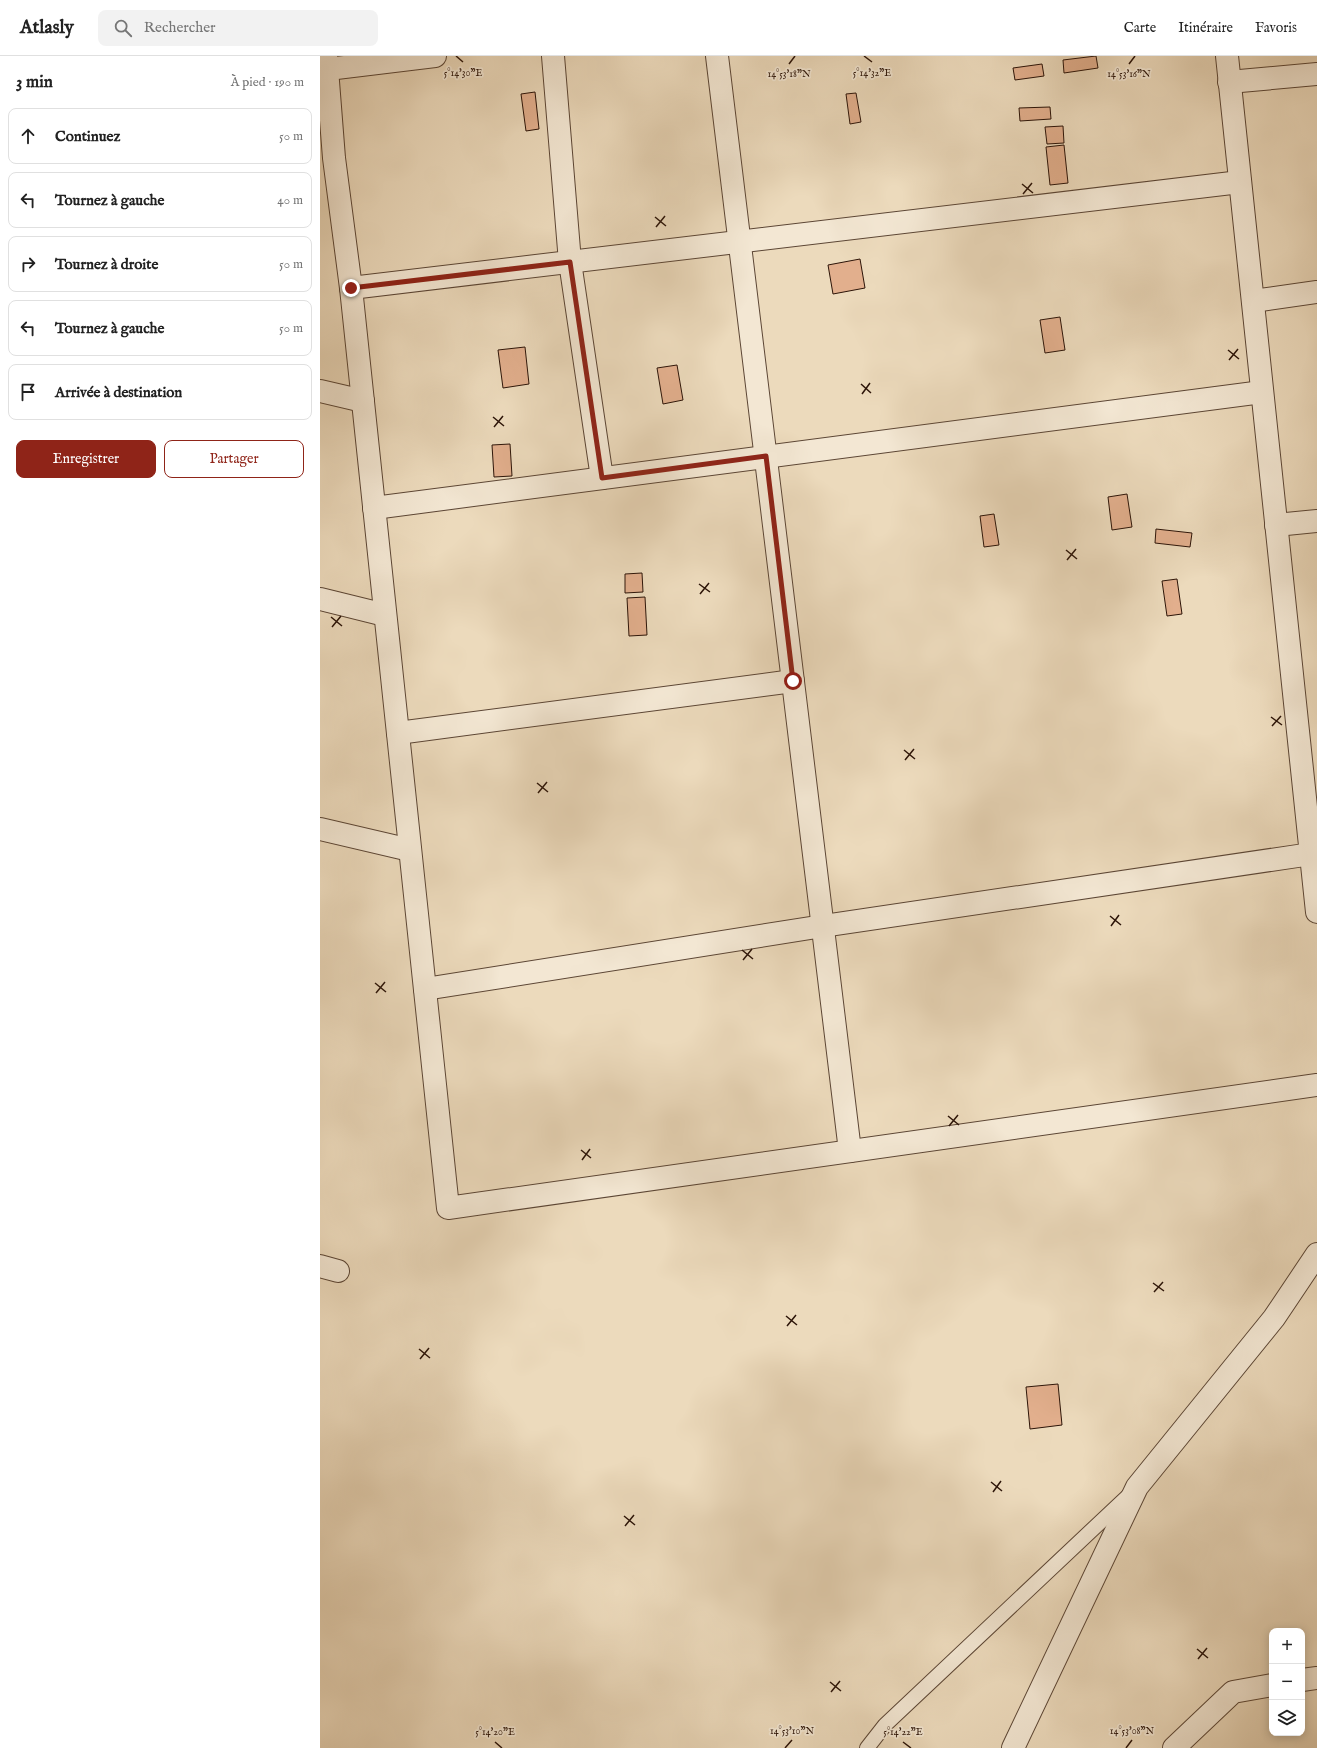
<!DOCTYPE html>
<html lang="fr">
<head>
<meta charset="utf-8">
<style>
  :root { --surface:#fff; --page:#f2f2f2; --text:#222; --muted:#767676; --line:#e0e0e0; --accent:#8f2418 }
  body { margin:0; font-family:"IM FELL English",serif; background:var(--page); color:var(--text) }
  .controls { position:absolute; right:12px; bottom:12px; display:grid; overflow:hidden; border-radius:8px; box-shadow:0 2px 10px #0003 }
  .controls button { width:36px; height:36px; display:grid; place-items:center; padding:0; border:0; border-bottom:1px solid var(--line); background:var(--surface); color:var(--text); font:20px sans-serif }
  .stop { position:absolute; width:12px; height:12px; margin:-9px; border:3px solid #8f2418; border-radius:50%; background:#fff }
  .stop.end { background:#8f2418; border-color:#fff; box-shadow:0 1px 4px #0008 }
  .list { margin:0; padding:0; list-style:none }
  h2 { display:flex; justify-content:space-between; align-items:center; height:52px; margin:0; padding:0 16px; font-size:17px }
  h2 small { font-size:13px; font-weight:400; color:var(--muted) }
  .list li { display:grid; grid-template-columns:26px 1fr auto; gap:12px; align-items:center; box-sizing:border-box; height:56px; margin:0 8px 8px; padding:0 8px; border:1px solid var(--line); border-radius:8px }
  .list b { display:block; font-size:15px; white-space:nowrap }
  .list em { font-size:13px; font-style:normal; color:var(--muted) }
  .actions { display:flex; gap:8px; padding:12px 16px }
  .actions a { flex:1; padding:9px 0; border:1px solid var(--accent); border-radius:8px; text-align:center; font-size:14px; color:var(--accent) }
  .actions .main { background:var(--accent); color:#fff }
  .icon { flex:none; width:22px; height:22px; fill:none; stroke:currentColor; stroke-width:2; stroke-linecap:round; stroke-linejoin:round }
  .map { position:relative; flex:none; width:997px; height:1692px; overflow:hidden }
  header { display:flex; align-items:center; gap:24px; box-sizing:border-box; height:56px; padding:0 20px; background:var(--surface); border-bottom:1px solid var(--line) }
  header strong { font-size:19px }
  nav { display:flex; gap:22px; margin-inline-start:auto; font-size:14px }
  .search { width:280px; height:36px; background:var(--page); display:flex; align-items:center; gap:10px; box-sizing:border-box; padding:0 14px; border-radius:8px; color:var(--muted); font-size:15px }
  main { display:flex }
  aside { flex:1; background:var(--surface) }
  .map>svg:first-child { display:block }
</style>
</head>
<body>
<header>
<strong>Atlasly</strong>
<div class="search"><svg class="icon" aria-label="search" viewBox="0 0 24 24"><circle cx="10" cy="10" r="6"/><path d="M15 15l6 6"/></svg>Rechercher</div>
<nav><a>Carte</a><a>Itinéraire</a><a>Favoris</a></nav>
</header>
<main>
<aside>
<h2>3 min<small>À pied · 190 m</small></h2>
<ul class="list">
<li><svg class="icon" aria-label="ahead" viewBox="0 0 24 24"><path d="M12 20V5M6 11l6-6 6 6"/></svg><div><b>Continuez</b></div><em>50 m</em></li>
<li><svg class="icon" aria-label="left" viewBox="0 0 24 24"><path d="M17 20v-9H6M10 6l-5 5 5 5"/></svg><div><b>Tournez à gauche</b></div><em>40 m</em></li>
<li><svg class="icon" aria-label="right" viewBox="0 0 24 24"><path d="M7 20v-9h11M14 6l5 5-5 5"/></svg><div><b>Tournez à droite</b></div><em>50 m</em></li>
<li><svg class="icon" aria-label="left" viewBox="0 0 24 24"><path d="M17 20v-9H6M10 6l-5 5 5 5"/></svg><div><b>Tournez à gauche</b></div><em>50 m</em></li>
<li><svg class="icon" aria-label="arrive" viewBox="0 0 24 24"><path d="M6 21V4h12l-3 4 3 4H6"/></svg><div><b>Arrivée à destination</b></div></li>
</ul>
<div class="actions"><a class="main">Enregistrer</a><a>Partager</a></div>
</aside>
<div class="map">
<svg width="997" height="1692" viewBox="0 0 997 1692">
  <rect width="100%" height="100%" fill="#ecdabc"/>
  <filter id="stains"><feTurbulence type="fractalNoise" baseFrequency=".005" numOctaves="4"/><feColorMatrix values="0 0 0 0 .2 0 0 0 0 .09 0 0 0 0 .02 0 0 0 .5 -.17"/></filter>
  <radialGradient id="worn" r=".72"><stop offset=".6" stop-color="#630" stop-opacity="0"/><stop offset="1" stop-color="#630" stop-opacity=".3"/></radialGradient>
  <g fill="#e2af8d" stroke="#2c1408">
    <polygon points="776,0 778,12 744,17 743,4"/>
    <polygon points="722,8 724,20 695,24 693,12"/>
    <polygon points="215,36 219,73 206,75 201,38"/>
    <polygon points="536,37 541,66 530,68 526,38"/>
    <polygon points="730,51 731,63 700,65 699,52"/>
    <polygon points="743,70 744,87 727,88 725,71"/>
    <polygon points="744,89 748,127 730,129 726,91"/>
    <polygon points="540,203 545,232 513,238 508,209"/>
    <polygon points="740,261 745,294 725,297 720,264"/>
    <polygon points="205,291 209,328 183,332 178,294"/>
    <polygon points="357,309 363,344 343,348 337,312"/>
    <polygon points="190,388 192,420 174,421 172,389"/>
    <polygon points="807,438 812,471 792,474 788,441"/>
    <polygon points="674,458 679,489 664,491 660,460"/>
    <polygon points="836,473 872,477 870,491 835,487"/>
    <polygon points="322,517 323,536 305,537 305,518"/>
    <polygon points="857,523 862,558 847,560 842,525"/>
    <polygon points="325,541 327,579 309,580 307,542"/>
    <polygon points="738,1328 742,1369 710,1373 706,1331"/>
  </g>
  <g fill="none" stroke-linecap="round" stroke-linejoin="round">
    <g stroke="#5c4635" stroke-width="16">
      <polyline id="service" points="547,1692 565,1669 808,1440"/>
    </g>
    <g stroke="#5c4635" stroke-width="24">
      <g id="minor">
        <polyline points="6,0 14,102 31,232 128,1152 997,1029"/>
        <polyline points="233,0 250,206 282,422"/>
        <polyline points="397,0 530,1095"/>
        <polyline points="907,0 997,856"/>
        <polyline points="8,13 115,0"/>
        <polyline points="909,26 997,18"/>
        <polyline points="31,232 920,126"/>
        <polyline points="933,245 997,236"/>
        <polyline points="0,335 43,345"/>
        <polyline points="54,452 942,336"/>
        <polyline points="956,469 997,465"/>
        <polyline points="0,543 65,559"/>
        <polyline points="78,677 473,625"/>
        <polyline points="0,773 90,794"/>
        <polyline points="105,933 503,870 991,798"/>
        <polyline points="0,1210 18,1215"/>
        <polyline points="982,1624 997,1622"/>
        <polyline points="693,1692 817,1431 954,1262 997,1198"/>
        <polyline points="854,1692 913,1636 952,1629"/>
      </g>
    </g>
    <use href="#service" stroke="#f3e7d3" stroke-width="14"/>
    <use href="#minor" stroke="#f3e7d3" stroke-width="22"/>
  </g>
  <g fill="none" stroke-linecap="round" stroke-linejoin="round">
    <polyline stroke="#8f2418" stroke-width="5" points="31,232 250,206 282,422 446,400 473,625"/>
  </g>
  <path fill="none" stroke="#2c1408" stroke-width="1.5" d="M136,0l7,6M544,0l8,6M469,8l6,-8M809,8l6,-8M702,128l11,9M703,138l9,-11M335,161l11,9M336,171l9,-11M908,294l11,9M909,304l9,-11M541,328l10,9M542,338l8,-11M173,361l11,9M174,371l9,-11M746,494l11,9M747,504l9,-11M379,528l11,8M380,538l9,-11M11,561l11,9M12,571l9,-11M951,661l11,8M952,670l9,-10M584,694l11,9M585,704l9,-11M217,727l11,9M218,737l9,-11M790,860l11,9M791,870l8,-11M422,894l11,9M423,904l9,-11M55,927l11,9M56,937l9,-11M628,1060l11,9M629,1070l9,-11M261,1094l10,8M262,1104l8,-11M833,1227l11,8M834,1236l9,-10M466,1260l11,9M467,1270l9,-11M99,1293l11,9M100,1303l9,-11M671,1426l11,9M673,1436l8,-11M304,1460l11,9M305,1470l9,-11M877,1593l11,9M878,1603l9,-11M510,1626l11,9M511,1636l9,-11M175,1686l7,6M583,1686l8,6M465,1692l7,-8M806,1692l6,-8"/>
  <g font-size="10" text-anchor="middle" fill="#2c1408" stroke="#f3e7d3" stroke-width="3.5" stroke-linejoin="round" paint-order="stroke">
    <text x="143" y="20">5°14'30"E</text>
    <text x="552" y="20">5°14'32"E</text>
    <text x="469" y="21">14°53'18"N</text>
    <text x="809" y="21">14°53'16"N</text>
    <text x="472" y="1678">14°53'10"N</text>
    <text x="812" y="1678">14°53'08"N</text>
    <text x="175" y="1679">5°14'20"E</text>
    <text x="583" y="1679">5°14'22"E</text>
  </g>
  <rect width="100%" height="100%" filter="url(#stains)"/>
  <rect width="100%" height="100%" fill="url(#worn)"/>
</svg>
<div class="controls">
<button>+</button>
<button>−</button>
<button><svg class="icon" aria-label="layers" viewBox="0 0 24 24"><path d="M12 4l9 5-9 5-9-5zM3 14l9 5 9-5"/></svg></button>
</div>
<div class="stop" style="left:473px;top:625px"></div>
<div class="stop end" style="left:31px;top:232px"></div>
</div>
</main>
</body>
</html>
